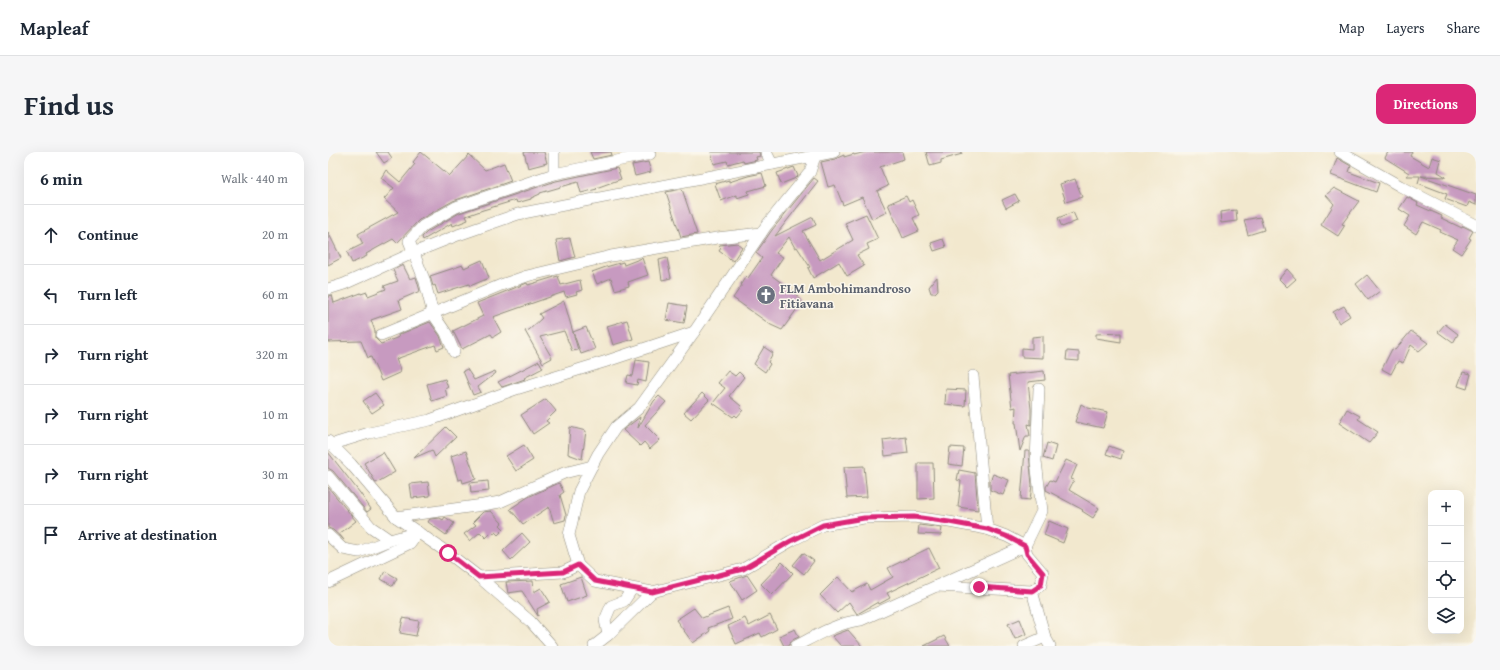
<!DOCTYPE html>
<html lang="en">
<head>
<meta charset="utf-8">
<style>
  :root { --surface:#fff; --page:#f6f6f7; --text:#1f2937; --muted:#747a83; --line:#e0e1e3; --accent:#db2777 }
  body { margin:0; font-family:"Gentium Book Plus",serif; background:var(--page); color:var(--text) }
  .controls { position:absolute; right:12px; bottom:12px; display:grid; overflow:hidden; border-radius:8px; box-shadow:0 4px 16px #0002 }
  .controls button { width:36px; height:36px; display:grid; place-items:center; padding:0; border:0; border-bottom:1px solid var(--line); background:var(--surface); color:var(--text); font:20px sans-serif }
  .stop { position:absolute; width:12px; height:12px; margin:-9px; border:3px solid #db2777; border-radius:50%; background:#fff }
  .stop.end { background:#db2777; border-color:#fff; box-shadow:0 1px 4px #0008 }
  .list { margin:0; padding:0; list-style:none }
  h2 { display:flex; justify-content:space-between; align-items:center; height:52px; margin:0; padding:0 16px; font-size:17px }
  h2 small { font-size:13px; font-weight:400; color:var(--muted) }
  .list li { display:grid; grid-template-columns:26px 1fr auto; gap:12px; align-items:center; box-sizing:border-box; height:60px; padding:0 16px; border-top:1px solid var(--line) }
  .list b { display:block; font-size:15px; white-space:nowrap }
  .list em { font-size:13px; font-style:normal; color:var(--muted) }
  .icon { flex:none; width:22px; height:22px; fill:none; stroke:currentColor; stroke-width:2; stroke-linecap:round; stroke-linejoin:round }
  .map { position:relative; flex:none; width:1148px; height:494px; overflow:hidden; border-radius:12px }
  header { display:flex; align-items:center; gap:24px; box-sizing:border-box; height:56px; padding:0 20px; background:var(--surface); border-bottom:1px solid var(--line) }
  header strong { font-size:19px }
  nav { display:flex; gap:22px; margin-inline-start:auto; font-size:14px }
  .intro { display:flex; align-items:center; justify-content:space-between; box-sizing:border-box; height:96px; padding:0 24px }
  h1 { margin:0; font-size:28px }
  .button { padding:10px 18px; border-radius:12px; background:var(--accent); color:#fff; font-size:14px; font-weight:700 }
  main { display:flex; gap:24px; padding:0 24px }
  aside { flex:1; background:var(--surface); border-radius:12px; box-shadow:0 4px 16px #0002 }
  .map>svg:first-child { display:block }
</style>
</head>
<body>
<header>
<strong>Mapleaf</strong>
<nav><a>Map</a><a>Layers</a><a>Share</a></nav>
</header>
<div class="intro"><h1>Find us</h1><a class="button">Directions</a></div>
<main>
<aside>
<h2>6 min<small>Walk · 440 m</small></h2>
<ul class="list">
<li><svg class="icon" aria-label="ahead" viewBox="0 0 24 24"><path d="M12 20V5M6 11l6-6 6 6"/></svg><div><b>Continue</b></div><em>20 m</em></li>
<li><svg class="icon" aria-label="left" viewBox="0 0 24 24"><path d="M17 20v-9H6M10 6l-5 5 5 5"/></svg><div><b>Turn left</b></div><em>60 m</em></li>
<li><svg class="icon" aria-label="right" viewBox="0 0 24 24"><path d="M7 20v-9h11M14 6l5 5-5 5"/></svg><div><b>Turn right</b></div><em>320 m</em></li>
<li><svg class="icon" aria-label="right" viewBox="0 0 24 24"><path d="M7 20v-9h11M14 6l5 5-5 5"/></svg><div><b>Turn right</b></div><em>10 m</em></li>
<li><svg class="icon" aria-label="right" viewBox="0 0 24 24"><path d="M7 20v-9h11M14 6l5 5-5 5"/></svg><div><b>Turn right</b></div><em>30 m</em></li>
<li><svg class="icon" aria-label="arrive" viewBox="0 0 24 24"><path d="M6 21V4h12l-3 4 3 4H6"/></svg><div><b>Arrive at destination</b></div></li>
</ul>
</aside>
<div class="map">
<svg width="1148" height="494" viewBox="0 0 1148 494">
  <rect width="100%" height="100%" fill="#fbf7ec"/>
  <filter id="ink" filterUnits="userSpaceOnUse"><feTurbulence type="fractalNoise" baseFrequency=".025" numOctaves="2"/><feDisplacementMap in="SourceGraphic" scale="8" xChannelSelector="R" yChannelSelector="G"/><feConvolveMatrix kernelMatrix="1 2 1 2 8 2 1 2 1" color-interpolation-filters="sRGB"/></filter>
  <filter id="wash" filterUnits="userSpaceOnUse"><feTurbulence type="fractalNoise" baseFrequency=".012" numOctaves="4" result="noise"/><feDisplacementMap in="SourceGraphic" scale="16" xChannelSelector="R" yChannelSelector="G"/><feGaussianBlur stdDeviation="0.9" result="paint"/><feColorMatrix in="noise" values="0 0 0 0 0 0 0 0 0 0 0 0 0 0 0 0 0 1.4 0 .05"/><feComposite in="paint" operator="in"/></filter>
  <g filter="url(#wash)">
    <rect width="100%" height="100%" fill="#f2e8ce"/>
    <g id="blocks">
      <g fill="#c79ac0">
        <polygon points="48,0 60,0 64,6 56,11"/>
        <polygon points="93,0 122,24 141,3 157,18 176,11 183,29 125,49 91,68 69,91 65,87 38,102 39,104 24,111 19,100 35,92 30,82 70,60 56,47 66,36 53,26 58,18 72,30 87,12 85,10"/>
        <polygon points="196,0 216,0 219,11 200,16"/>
        <polygon points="262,0 283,0 284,3 265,7"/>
        <polygon points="383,0 431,0 432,4 428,5 429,8 416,11 415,8 400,12 399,9 386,12"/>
        <polygon points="538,0 574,0 576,7 552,15 560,34 549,39 559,60 544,67 534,45 515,53 507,33 500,35 493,10 507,7 516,3 516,5 526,2 526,3"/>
        <polygon points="598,0 633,0 634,2 613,8 613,11 602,14"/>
        <polygon points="1060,0 1084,0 1082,4 1101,15 1104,5 1113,8 1110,20 1118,25 1093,24 1148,43 1148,53 1141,50 1139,55 1117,47 1119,42 1090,31 1092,24 1079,24 1081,21 1057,6"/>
        <polygon points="1009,6 1023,14 1021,20 1051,31 1048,40 1003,23"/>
        <polygon points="320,10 323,20 307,24 304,13"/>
        <polygon points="466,15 470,24 468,26 453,32 449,21"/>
        <polygon points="289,16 293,27 268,36 269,37 253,41 250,30 212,41 212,42 203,46 203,47 189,51 188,48 155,58 138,64 140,68 125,74 124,71 95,88 94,85 99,80 131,61 228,29"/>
        <polygon points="434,21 438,34 420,39 421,42 409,46 409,43 393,49 387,32 401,28 401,30 420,24"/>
        <polygon points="486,26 490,29 447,84 485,65 488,73 475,79 492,108 525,88 517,71 538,62 550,87 539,92 541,97 529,103 536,114 519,124 511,110 485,126 480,116 482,115 469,95 467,96 461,85 448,101 455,105 443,123 466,140 474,150 454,178 443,173 405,146 414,133 413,132 418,124 420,126 434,106 428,101 444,78"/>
        <polygon points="747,27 754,45 738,50 732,32"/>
        <polygon points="1006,36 1031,49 1014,72 1017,73 1010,84 993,73 1006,52 998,43"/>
        <polygon points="354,37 369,82 353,85 338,40"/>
        <polygon points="687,42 691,49 678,56 674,48"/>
        <polygon points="578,44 581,50 584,48 591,63 585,66 591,79 575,86 560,52"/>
        <polygon points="1079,45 1090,51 1089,53 1114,64 1113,66 1134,76 1135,74 1145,79 1141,86 1143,87 1133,102 1124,96 1130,88 1112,80 1113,78 1095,70 1088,82 1076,74 1082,64 1071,57"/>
        <polygon points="908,58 909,69 893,71 892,60"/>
        <polygon points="745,60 749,69 734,75 730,66"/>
        <polygon points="932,65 936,78 920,83 916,68"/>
        <polygon points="0,80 13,106 0,113"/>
        <polygon points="242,86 247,105 232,109 228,88"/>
        <polygon points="615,87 618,95 606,99 603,91"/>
        <polygon points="409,91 414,95 405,109 391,99 393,96 391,94 392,93"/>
        <polygon points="314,106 320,123 300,130 301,134 287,138 283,126 269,132 264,120 278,115 295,110 296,113"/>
        <polygon points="339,106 343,126 334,128 331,108"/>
        <polygon points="154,108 161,126 142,134 141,132 110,142 107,133 105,134 102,124 135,113 136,116"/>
        <polygon points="75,113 82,127 88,125 92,139 71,148 74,157 43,168 47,179 47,186 53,192 71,185 70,183 102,170 112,184 116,195 109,198 107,193 68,207 73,220 53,229 43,205 40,206 33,189 0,190 0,144 4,143 6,151 33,141 33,142 39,140 40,144 58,137 56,134 70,129 65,118"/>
        <polygon points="959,117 968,127 959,135 951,127"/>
        <polygon points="1039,123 1052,139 1040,148 1028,132"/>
        <polygon points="230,124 233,133 252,128 254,138 248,140 249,142 238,145 236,140 165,165 173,180 165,185 163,182 134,197 125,179 155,164 149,151 199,131 200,133"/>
        <polygon points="609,125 610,138 607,141 603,141 601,135"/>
        <polygon points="236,149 250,198 244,199 236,179 212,185 224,206 215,211 197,179 201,178 214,166 211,162"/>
        <polygon points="341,151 359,154 356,171 338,168"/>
        <polygon points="1016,154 1022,164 1011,171 1005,160"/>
        <polygon points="299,168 305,187 285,193 279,174"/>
        <polygon points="1117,172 1130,182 1125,191 1110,180"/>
        <polygon points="258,175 267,197 253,202 245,180"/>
        <polygon points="1083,179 1100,191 1091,199 1083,193 1075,211 1070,209 1063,222 1054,217 1064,197 1067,198"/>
        <polygon points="793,181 793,190 768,186 768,182"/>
        <polygon points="715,184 715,206 694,205 694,196 704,197 704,185"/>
        <polygon points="436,195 445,201 440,210 442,212 437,220 426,212"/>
        <polygon points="739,199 751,200 751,209 738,208"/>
        <polygon points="308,208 321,210 318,230 310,228 309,233 298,231 300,223 305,224"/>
        <polygon points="211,209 215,216 196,226 197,227 174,235 170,230"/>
        <polygon points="139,217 146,228 167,219 168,221 150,235 153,240 145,243 135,219"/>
        <polygon points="400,219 407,224 411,220 416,225 401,244 413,254 412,256 415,258 409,265 407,263 405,265 385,251 397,236 390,231"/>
        <polygon points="716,219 717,228 700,230 703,257 703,273 700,272 702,284 698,284 692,299 688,271 687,271 688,255 684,256 680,223"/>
        <polygon points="1135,220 1143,222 1139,237 1130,234"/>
        <polygon points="117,227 120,236 117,236 119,244 104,249 99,232"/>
        <polygon points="618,237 638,238 637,254 617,252"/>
        <polygon points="47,241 56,253 44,261 35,249"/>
        <polygon points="374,241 381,248 363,267 356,261"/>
        <polygon points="331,244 338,250 317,273 332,288 322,297 316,290 312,294 295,278 312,265 310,276 326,249"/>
        <polygon points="218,247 228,259 218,269 221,271 205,282 193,263"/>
        <polygon points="753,252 760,256 780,260 775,276 747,270"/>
        <polygon points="1019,257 1032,264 1030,267 1050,280 1041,291 1011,271"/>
        <polygon points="118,275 128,285 107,305 104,298 86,306"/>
        <polygon points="242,275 258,279 254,307 240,302"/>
        <polygon points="578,285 580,301 557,304 555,288"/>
        <polygon points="719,291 728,294 724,309 715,306"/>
        <polygon points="196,293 205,308 188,319 178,304"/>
        <polygon points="781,294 795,299 793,307 778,302"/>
        <polygon points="622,295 636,296 634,314 620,312"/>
        <polygon points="138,299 148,327 135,331 134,327 130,328 123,304"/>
        <polygon points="697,299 701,299 701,302 704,333 702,348 693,347"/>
        <polygon points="0,300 32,341 43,357 39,360 5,319 0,316"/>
        <polygon points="55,300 67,320 48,331 36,311"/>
        <polygon points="738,308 749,313 743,327 746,328 741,338 771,356 765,366 754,359 755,358 718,338 718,335 722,328 727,330"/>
        <polygon points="590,311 605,311 606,346 590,347"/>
        <polygon points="536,314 539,345 519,346 516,315"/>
        <polygon points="631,318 647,321 650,358 630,355 633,329 629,328"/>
        <polygon points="665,322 681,328 675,343 662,338 662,329"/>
        <polygon points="160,329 161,339 143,341 142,331"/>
        <polygon points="100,330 102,344 84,346 82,332"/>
        <polygon points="231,331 236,340 232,343 238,363 237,368 226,371 221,355 195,372 182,357 200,345"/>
        <polygon points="0,335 28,369 11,382 16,388 5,378 0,376"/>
        <polygon points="163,359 174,371 172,373 176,377 170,383 167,380 166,382 164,380 158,386 152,380 142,389 136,382 148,373 145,370 155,360"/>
        <polygon points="117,365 126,371 118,383 100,370 102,367 112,366 115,368"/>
        <polygon points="721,369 740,377 735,391 716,383"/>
        <polygon points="591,373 614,376 613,383 590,382"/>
        <polygon points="194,381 202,390 183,408 175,399"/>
        <polygon points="601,396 611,416 559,441 562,446 551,452 550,450 531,461 529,462 521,450 509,461 492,443 510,425 524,440 539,432 542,438 565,425 560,416"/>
        <polygon points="475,401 486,409 476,422 465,413"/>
        <polygon points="454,410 465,421 444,443 433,432"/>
        <polygon points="57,419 69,426 65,434 53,427"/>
        <polygon points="419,423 429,438 414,448 402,429"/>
        <polygon points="253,425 259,443 239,450 233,432"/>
        <polygon points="205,429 206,440 213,436 222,450 209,457 210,464 194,439 180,441 178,430"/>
        <polygon points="366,456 374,466 400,456 404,467 380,476 382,479 365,491 348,468"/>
        <polygon points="442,463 449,477 434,485 432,481 408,492 400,474 417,466 421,474"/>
        <polygon points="75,466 91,469 88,484 72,481"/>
        <polygon points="692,467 698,482 687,487 680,472"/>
        <polygon points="467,477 471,485 464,488 461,493 456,494 451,484"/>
        <polygon points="520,478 534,494 513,494 504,484"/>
        <polygon points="616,484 622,494 596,494"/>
      </g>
    </g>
  </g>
  <g filter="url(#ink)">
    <use href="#blocks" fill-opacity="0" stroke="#8e8a7c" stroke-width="1"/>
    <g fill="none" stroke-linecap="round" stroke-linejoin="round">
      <g stroke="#8e8a7c" stroke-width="12">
        <g id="minor">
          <polyline points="226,0 226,22"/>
          <polyline points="438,0 444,12"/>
          <polyline points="1012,0 1072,34 1148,73"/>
          <polyline points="487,4 482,20 438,74 366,180 311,256 288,275 270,302 251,339 241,383 250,413 267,429 324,440 415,417 463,389 495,373 536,366 586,365 621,370 659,377 678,384 697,394 699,402 715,421 713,433 704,439 609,434"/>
          <polyline points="0,137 16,132 85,101 130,83 190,62 506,0"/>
          <polyline points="53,183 173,133 199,124 283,104 389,86 433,81"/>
          <polyline points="126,200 118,181 105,162 96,127 81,89 95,74 128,55 226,22 322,2"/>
          <polyline points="645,224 659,377"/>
          <polyline points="0,289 23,312 68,365 120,401 151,425 203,470 224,494"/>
          <polyline points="2,293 41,281 102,268 185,238 279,209 366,180"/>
          <polyline points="0,324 43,375 62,388"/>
          <polyline points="68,365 155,353 172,350 236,321 264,314"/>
          <polyline points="0,383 15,397 31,400 62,388 90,380"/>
          <polyline points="151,425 235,420 250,413"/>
          <polyline points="0,430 82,391 90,380"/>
          <polyline points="704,439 717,485 722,494"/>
          <polyline points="280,483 277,468 283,454 296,449 302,440 297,435"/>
          <polyline points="266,494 280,483 324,440"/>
          <path d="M468,494c21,-11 41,-23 65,-26l164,-74 17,-35 -6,-50 3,-72"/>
          <polyline points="696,494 717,485"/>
        </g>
      </g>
      <use href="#minor" stroke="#fff" stroke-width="11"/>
    </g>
  </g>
  <g fill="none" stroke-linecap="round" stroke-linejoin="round" filter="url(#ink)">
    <polyline stroke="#db2777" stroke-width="5" points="120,401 151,425 235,420 250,413 267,429 324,440 415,417 463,389 495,373 536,366 586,365 621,370 659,377 678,384 697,394 699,402 715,421 713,433 704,439 651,435"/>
  </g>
  <defs>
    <g id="church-disc" transform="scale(1)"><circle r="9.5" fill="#6b7280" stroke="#fbf7ec"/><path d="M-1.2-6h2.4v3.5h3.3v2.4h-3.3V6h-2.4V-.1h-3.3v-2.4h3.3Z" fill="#fff"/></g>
  </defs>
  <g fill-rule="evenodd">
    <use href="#church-disc" x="438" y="143"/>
  </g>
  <g text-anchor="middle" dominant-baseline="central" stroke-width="3" stroke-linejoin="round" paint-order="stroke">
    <g font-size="13" font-weight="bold" fill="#5b616d" stroke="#fbf7ec" text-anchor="start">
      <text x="452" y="136">FLM Ambohimandroso<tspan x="452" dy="15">Fitiavana</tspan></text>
    </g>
  </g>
</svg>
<div class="controls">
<button>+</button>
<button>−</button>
<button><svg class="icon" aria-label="locate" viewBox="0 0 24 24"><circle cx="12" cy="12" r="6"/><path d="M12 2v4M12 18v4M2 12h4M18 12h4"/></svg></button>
<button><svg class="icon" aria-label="layers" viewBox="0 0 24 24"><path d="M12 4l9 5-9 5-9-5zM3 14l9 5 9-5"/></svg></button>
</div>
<div class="stop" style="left:120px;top:401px"></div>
<div class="stop end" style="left:651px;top:435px"></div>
</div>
</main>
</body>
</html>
